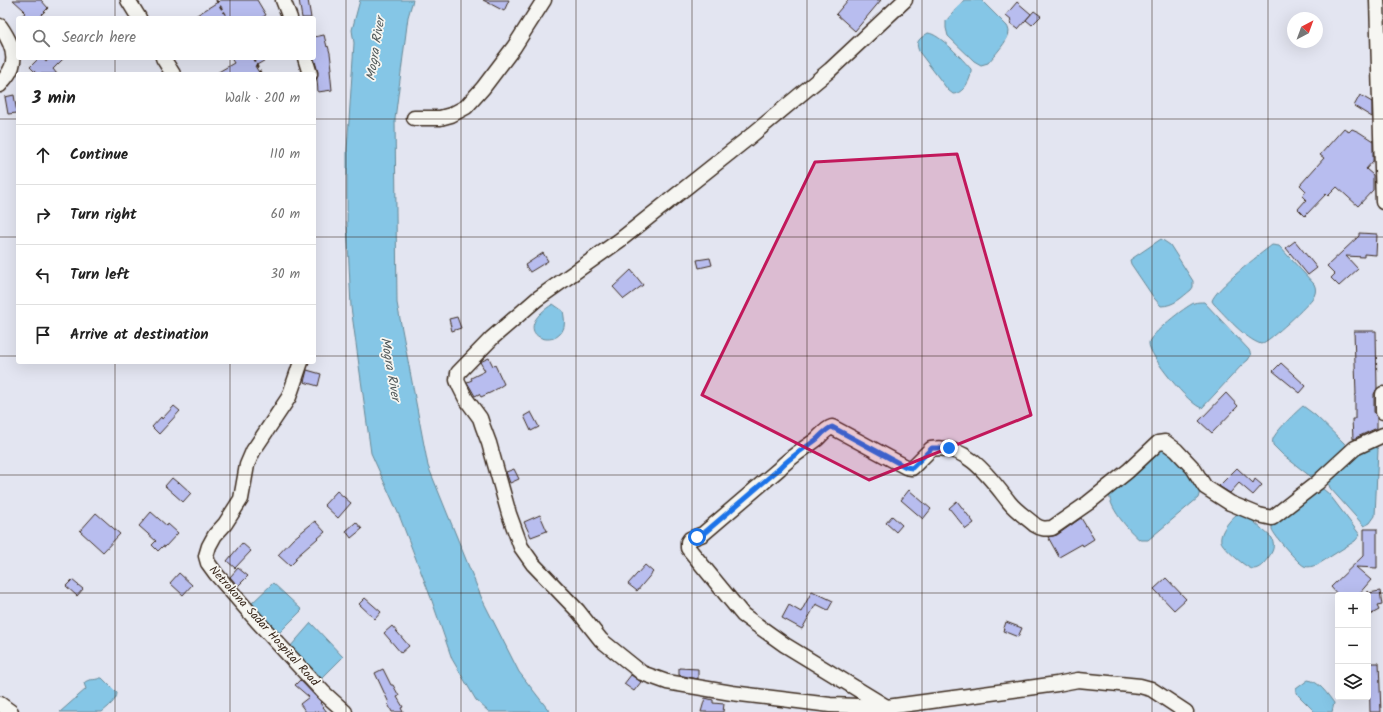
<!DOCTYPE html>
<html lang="en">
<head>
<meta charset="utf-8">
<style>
  :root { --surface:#fff; --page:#f6f6f6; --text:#222; --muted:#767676; --line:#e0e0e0 }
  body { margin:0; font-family:Kalam,sans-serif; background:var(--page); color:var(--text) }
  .controls { position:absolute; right:12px; bottom:12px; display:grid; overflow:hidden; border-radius:4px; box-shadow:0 4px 16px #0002 }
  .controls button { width:36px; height:36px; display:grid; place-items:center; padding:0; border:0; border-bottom:1px solid var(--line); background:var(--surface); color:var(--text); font:20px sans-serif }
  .compass { position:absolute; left:1287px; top:12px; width:36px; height:36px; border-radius:50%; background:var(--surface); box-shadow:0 4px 16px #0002; rotate:41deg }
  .stop { position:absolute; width:12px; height:12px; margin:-9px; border:3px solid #1a73e8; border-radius:50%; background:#fff }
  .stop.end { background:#1a73e8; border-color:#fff; box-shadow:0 1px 4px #0008 }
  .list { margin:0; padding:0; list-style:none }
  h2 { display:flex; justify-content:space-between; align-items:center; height:52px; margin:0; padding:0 16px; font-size:17px }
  h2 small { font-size:13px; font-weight:400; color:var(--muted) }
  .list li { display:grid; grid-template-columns:26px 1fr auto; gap:12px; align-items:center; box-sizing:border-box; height:60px; padding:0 16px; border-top:1px solid var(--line) }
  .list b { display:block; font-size:15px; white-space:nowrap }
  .list em { font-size:13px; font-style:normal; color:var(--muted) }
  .icon { flex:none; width:22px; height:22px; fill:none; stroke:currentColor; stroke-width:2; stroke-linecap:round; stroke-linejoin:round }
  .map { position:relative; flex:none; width:1383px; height:712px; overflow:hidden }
  .search { position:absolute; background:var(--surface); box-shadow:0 4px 16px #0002; left:16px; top:16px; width:300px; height:44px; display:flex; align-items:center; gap:10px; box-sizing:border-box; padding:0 14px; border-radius:4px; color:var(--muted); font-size:15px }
  .panel { position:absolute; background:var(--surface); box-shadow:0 4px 16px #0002; left:16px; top:72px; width:300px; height:292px; border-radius:4px }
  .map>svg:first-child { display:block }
</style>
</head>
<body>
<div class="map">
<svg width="1383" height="712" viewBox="0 0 1383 712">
  <rect width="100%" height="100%" fill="#e3e5f1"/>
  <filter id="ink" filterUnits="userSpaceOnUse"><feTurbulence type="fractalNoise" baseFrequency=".025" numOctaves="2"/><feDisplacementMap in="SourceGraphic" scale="8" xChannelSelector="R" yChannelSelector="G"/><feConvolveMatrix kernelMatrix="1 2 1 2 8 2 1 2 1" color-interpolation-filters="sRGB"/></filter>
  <g filter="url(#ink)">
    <g fill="#85c6e6" stroke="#678896">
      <polygon points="360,0 413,0 408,17 395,119 397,303 428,466 482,599 519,672 550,712 489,712 476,700 452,659 431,598 399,515 371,453 351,307 347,221 347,151 354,43 352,30"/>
      <path d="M964,0h17l26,26c1,1 2,5 2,6 0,8 -16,25 -21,31l-7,2 -7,-4 -26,-25 -2,-8v-7z"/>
      <path d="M928,33c12,1 35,27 43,36 1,10 -8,25 -18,25l-5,-4 -28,-37c-6,-11 -1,-14 8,-20z"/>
      <path d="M1161,239l9,6 23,36v6l-2,3c-9,7 -17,16 -30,16l-7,-8 -23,-34 -1,-4z"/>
      <path d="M1272,245l7,1 35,38c2,4 2,8 0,12 -6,10 -43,44 -53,48 -16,-5 -35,-28 -47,-40l-2,-3c3,-12 48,-47 60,-56z"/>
      <path d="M1204,302l45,48 2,5 -3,5 -6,5 -40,43c-12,-2 -54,-53 -53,-65 0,-8 37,-37 45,-40 3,-1 7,-1 10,-1z"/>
      <path d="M553,304l10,7c1,5 2,11 1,16 -8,26 -58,6 -11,-23z"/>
      <path d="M1303,406l12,9 29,28 3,5 -32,32 -32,-25 -10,-10c0,-2 -1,-4 0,-6 2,-7 24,-28 30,-33z"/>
      <polygon points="1376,445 1378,450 1375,516 1370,523 1364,526 1330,488 1328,482 1350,456"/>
      <path d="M1160,446l21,14 19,31 -2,7 -50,42h-8c-10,-8 -34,-35 -30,-48z"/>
      <path d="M1319,488l4,1 6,5 31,41 -5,6 -38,24c-5,1 -8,3 -13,1 -6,-3 -30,-30 -32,-37 0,-2 0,-3 1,-6z"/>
      <path d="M1241,512l3,1 28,25c3,9 1,13 -4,20 -4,5 -8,11 -15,11 -6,0 -31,-22 -32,-28 -2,-9 12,-26 20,-29z"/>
      <polygon points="273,583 302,610 278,634 250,605"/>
      <polygon points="311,623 343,657 320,680 290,647"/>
      <path d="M100,678h2l15,15c0,7 -9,14 -15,19h-42l26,-23 -2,-6c5,-5 10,-2 16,-5z"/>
      <path d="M1308,680c11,1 20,15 26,23l-2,9h-17l-19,-19v-4z"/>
    </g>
    <g fill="#b8bdef" stroke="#3b2a1e">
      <polygon points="13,0 41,0 48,8 38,18 19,18 25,13 23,11 24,10"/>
      <polygon points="221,0 257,0 266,15 261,18 192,18"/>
      <polygon points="299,0 308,0 311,18 302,18"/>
      <polygon points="483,0 509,0 504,11"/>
      <polygon points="848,0 881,0 855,31 836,14"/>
      <polygon points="1017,2 1031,14 1018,29 1010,23 1012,20 1006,15"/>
      <polygon points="1034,11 1041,16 1032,25 1026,20"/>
      <polygon points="324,35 327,47 328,46 330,53 332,69 330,70 332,90 318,92 317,79 318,72 314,58 314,37"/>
      <polygon points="39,58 43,58 46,62 50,58 64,58 53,69 57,74 37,74 30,67"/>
      <polygon points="231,58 269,58 255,66 260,74 215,74 234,63"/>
      <polygon points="14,95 17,113 8,114 5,97"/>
      <polygon points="1360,95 1372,102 1372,117 1354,106"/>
      <polygon points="1344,128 1349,132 1352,129 1359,132 1373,141 1373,161 1366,169 1373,175 1373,190 1358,206 1337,187 1328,196 1326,194 1305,216 1298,209 1306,200 1302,196 1306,191 1300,185 1324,158 1320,155"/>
      <polygon points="1359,233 1377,234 1376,255 1364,254 1364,257 1346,256 1358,269 1339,286 1331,278 1335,274 1327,266 1359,236"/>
      <polygon points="1295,241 1317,268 1308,275 1286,248"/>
      <polygon points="543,253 548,261 530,272 525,265"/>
      <polygon points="710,258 712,265 699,268 697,260"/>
      <polygon points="631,270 643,285 624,299 613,287"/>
      <polygon points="457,317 461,328 452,331 449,319"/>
      <polygon points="1354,331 1376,331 1377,389 1374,394 1374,412 1377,417 1377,428 1353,439 1352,419 1355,419 1355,395 1356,395"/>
      <polygon points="489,358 493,366 495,365 504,384 492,392 481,397 479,394 475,396 467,382 472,380 471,378 485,371 480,362"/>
      <polygon points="1281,363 1306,386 1300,393 1273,371"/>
      <polygon points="307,370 321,374 318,386 304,382"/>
      <polygon points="1226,393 1238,406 1212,433 1199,421"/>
      <polygon points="174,406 180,411 159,434 152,427 161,417 162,419"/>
      <polygon points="531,412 539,427 531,431 524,416"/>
      <polygon points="1237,468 1253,483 1255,479 1262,485 1253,495 1239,483 1230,493 1219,486"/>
      <polygon points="514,469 519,479 510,483 506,472"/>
      <polygon points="172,478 178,483 179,482 191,493 183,502 165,486"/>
      <polygon points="909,490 931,509 923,519 901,500"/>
      <polygon points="337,491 351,503 338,518 324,505"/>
      <polygon points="957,501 974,523 966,529 949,508"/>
      <polygon points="151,512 167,526 168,524 178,533 165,547 163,546 158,551 152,545 156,541 139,526"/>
      <polygon points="96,513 120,534 103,552 80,531"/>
      <polygon points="540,515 547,531 531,537 524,522"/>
      <polygon points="892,516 902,525 896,532 886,523"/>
      <polygon points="1081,518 1094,539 1083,546 1082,544 1059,557 1048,537 1057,535"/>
      <polygon points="315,521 325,532 295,558 297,559 290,566 278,555 293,539"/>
      <polygon points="356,522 362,529 351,538 346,531"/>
      <polygon points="1364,529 1377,529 1377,568 1356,567 1371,580 1358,595 1338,595 1331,587 1364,555"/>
      <polygon points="242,543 251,551 235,568 227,561"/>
      <polygon points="645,565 653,572 637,591 628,584"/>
      <polygon points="238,568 248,576 238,586 230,577"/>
      <polygon points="179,573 192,585 183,595 170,583"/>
      <polygon points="1166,578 1186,599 1174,610 1154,589"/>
      <polygon points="72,580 83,589 77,596 66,586"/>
      <polygon points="812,591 833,601 828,610 816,604 802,629 782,618 789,605 801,612"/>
      <polygon points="1368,591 1369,593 1380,591 1382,605 1377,606 1379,610 1368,616"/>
      <polygon points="365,598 381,612 375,619 359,604"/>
      <polygon points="1006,622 1022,628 1018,637 1003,631"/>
      <polygon points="392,626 409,646 401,653 384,633"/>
      <polygon points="1369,663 1379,663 1381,712 1370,712"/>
      <polygon points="679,668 698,669 698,679 679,675"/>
      <polygon points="383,669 391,685 393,685 399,696 397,697 403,707 401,708 403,712 392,712 388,704 389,703 375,673"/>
      <polygon points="631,675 641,682 634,691 624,684"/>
      <polygon points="300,680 321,702 320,703 327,712 306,712 300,704 309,697 295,685"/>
      <polygon points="705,698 713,700 713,703 724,704 723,712 701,712"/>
    </g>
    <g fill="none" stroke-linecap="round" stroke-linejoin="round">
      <g stroke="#3b2a1e" stroke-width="17">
        <g id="minor">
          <polyline points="128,0 139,18"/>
          <polyline points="283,0 290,18"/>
          <polyline points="905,0 830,70 747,139 620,240 537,299 492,338 458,373 457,380 459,385 466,399 480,418 483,427 489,443 509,514 521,547 533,564 578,611 601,640 642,673 667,682 732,693 830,705 887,707 1057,684 1078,680 1140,686 1151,689 1186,712"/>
          <polyline points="1377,0 1383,202"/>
          <path d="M0,26c7,10 15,24 13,36 -1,9 -8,16 -13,23"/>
          <polyline points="163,58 173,74"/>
          <polyline points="305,58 310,74"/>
          <polyline points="414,118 440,118 451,115 466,107 483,88 514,47 544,0"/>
          <polyline points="301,362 289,397 253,451 247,465 241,499 225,524 215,535 209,546 206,556 208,563 216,574 257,621 324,693 345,712"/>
          <polyline points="1383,394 1383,412"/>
          <polyline points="0,704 11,712"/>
          <path d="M885,706l-100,-61 -42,-30 -55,-67v-6l2,-3 13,-5 76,-65c11,-12 25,-20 38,-30 5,-5 9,-10 15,-12l74,40 6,1 19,-19c36,-6 59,29 78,53 7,9 18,16 26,23 6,4 10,4 17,3l36,-25 40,-32 30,-28 7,-1 11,8 17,18 12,19 25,16 29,12 13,3 45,-35 38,-35 28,-13"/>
        </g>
      </g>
      <g stroke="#3b2a1e" stroke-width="2" stroke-dasharray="4 3" stroke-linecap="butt">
        <polyline points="216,0 228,18"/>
        <polyline points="253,58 261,74"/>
      </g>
      <use href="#minor" stroke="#f6f6f2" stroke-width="14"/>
    </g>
  </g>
  <g fill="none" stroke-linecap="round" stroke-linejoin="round" filter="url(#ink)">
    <path stroke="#1a73e8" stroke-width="5" d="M697,537l6,-3 76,-65c11,-12 25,-20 38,-30 5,-5 9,-10 15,-12l74,40 6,1 20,-20h17"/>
  </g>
  <path fill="#c2185b" fill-opacity="0.2" stroke="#c2185b" stroke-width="3" stroke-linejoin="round" d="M957,154l74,261 -162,65 -167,-85 113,-233z"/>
  <path fill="none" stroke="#3b2a1e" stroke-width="1" stroke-opacity="0.55" d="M115,0v18M230,0v18M346,0v712M461,0v712M576,0v712M692,0v712M807,0v712M922,0v712M1037,0v712M1152,0v712M1268,0v712M115,58v16M230,58v16M0,119h18M314,119h1069M0,237h18M314,237h1069M0,356h18M314,356h1069M115,362v350M230,362v350M0,475h1383M0,593h1383"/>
  <g text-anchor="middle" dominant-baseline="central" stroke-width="3.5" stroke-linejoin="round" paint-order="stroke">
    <g font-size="12" fill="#3b2a1e" stroke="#f6f6f2">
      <text transform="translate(264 626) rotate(48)">Netrokona Sadar Hospital Road</text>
    </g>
    <g font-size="13" font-style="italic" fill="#51595a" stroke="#f6f6f2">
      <text transform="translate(376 49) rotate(-81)">Mogra River</text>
      <text transform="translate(390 369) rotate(80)">Mogra River</text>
    </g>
  </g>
</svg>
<div class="controls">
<button>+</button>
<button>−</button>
<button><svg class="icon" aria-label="layers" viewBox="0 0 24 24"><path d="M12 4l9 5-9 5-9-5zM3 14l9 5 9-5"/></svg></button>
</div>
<svg class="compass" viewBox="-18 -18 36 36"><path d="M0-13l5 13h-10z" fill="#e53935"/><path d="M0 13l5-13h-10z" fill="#767676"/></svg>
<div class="stop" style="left:697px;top:537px"></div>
<div class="stop end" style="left:949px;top:448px"></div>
<div class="search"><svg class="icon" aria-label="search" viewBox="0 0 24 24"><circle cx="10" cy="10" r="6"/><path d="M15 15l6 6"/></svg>Search here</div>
<section class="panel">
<h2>3 min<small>Walk · 200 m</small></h2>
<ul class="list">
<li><svg class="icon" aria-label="ahead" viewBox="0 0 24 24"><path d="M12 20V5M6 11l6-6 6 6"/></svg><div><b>Continue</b></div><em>110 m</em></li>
<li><svg class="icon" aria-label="right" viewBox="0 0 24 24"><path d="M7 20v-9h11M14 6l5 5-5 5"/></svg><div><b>Turn right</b></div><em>60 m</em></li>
<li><svg class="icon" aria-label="left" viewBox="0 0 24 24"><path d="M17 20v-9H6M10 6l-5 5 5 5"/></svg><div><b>Turn left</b></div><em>30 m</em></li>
<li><svg class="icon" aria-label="arrive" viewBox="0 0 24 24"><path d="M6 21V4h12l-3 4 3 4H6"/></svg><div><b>Arrive at destination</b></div></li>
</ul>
</section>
</div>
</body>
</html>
